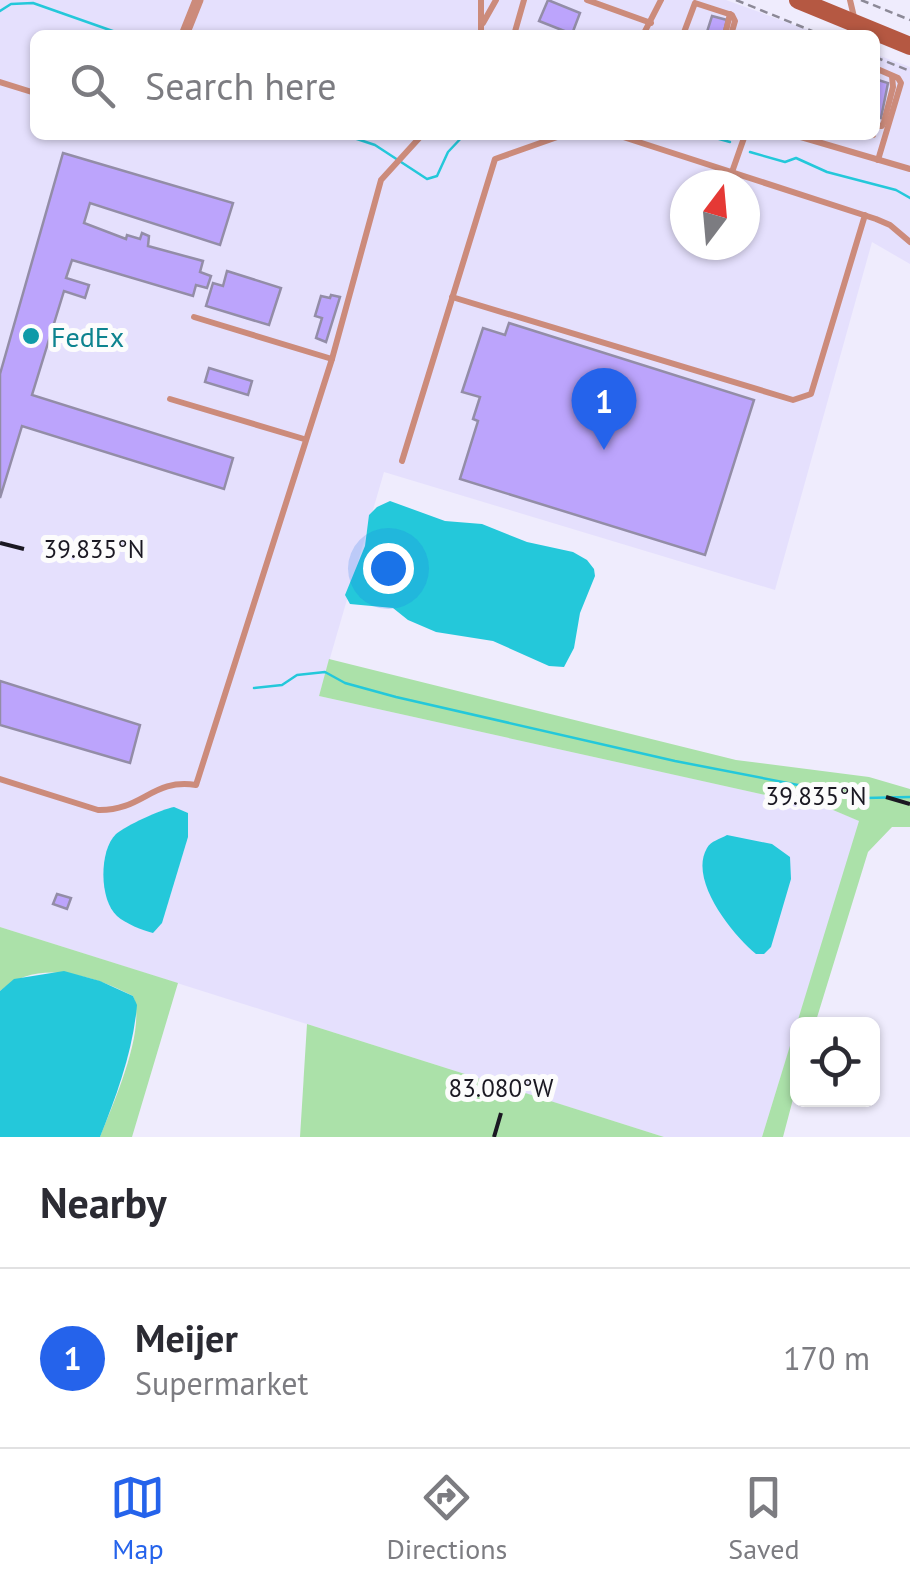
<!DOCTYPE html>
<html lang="en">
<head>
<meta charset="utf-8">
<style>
  :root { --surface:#fff; --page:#f2f2f3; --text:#2b2b33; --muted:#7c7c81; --line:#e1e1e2; --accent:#2563eb }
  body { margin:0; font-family:"PT Sans",sans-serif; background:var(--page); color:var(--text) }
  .controls { position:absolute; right:30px; bottom:30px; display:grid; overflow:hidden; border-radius:15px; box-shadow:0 2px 8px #0004 }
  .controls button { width:90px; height:90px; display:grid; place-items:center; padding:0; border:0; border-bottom:2px solid var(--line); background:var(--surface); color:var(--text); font:50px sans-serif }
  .compass { position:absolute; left:670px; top:170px; width:90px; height:90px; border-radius:50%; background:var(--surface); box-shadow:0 2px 8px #0004; rotate:16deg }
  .you { position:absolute; left:388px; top:568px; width:35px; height:35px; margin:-25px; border:8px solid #fff; border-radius:50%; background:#1a73e8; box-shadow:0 0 0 15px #1a73e833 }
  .badge { display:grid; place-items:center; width:65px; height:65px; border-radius:50%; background:var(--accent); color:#fff; font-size:32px; font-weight:700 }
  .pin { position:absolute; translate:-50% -82px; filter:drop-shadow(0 2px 5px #0008) }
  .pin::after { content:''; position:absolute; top:52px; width:35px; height:30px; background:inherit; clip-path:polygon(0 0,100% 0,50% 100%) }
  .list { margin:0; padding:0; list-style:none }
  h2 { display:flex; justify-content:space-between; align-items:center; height:130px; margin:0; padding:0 40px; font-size:42px }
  h2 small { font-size:32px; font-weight:400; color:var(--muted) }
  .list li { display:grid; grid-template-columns:65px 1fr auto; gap:30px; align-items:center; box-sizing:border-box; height:180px; padding:0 40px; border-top:2px solid var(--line) }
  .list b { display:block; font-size:38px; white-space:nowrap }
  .list p { margin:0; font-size:32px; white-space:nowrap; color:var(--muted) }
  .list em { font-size:32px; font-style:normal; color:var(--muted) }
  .icon { flex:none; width:55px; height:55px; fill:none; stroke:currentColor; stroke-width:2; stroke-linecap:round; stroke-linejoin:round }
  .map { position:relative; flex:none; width:910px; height:1137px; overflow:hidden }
  .search { position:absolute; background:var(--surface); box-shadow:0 2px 8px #0004; left:30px; right:30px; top:30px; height:110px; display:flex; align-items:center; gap:25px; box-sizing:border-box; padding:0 35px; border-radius:15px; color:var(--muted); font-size:38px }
  .sheet { height:310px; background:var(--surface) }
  nav { display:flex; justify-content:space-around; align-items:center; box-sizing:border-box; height:140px; border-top:2px solid var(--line); background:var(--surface); font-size:28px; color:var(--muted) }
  nav a { display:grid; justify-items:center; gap:5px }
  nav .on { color:var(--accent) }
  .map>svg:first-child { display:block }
</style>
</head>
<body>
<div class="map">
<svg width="910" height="1137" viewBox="0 0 910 1137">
  <rect width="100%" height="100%" fill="#efecfd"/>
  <path fill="#e5e0fd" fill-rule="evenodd" d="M0,0h726l96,35h-787v100h840v-81l35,13v197l-38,-22 -97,348 -391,-118 -65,224 514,114 27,11 -98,316h-98l-664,-210zM685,185h60v60h-60z"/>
  <g fill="#abe1a9">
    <polygon points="329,659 736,760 869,777 910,789 910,827 892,827 868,852 815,1024 798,1024 797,1084 783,1137 762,1137 859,821 833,810 319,696"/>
    <path d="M0,927l178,56 -46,154h-32c13,-33 47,-108 33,-141 -40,-21 -96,-38 -133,-5z"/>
    <polygon points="307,1024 664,1137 300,1137"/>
  </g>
  <g fill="#24c8da">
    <polygon points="390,501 445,521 482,524 527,542 573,552 587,560 594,569 595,576 580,613 574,648 564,667 549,666 493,641 436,632 408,620 393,608 350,604 345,595 365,546 369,515 377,507"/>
    <path d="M174,807l14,6v24l-26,86 -9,10c-11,-3 -27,-9 -36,-17 -18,-16 -18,-66 -1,-82 9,-8 46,-25 58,-27z"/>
    <path d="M727,835l45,9 18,13 1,22 -20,68 -7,7h-8c-23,-19 -68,-74 -49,-106 4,-7 13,-9 20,-13z"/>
    <path d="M64,971l36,10 33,15 4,9c-4,46 -20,89 -37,132h-100v-146l14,-12z"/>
  </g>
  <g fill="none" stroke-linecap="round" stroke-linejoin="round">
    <g stroke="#24c8da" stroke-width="2.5">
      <polyline points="0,11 11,4 33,3 124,35"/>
      <polyline points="345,135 375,145 427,179 437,176 448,152 464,135"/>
      <polyline points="705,135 730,142"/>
      <polyline points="750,152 785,162 796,158 827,172 896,190 910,198"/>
      <polyline points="254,688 282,685 297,675 325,672 345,683 396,697 675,761 865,798 910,797"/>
    </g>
  </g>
  <g fill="#bca4fc" stroke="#938da7" stroke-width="2.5">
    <polygon points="548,0 580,13 572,34 539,21"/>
    <polygon points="712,16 727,20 723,35 706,35"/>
    <polygon points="875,79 888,83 881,118 875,117"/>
    <polygon points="63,153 233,203 220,245 90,203 84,223 126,239 127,235 140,239 142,233 149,236 148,246 203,261 200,272 211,276 207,288 196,285 193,296 72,260 66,278 89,285 85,298 64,291 32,395 233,458 224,489 22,426 0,498 0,374"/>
    <polygon points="227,271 281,288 269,325 206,306 213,283 223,286"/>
    <polygon points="331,295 340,297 326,342 316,338 322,318 315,316 321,296 330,298"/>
    <polygon points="509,323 754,400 705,555 460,479 478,421 473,419 480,397 462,392 483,328 505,335"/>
    <polygon points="209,368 252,381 248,395 205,382"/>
    <polygon points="0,681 140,725 130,763 0,725"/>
    <polygon points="57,894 71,898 67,909 53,904"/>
  </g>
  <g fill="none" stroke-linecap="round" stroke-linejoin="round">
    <g stroke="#8c8997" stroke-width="2.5" stroke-dasharray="8 5" stroke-linecap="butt">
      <polyline points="736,0 822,35"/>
      <polyline points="861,0 910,20"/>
      <polyline points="875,57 910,71"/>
    </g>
    <g stroke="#cc8b7b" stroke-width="6">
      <polyline points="587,0 651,23"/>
      <polyline points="850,0 854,17"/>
      <polyline points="483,23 496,0"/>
      <polyline points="481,35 481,0"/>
      <polyline points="514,35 524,0"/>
      <polyline points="643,35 661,0"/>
      <polyline points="683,35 695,3 732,15 735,21 731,35"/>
      <polyline points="725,35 730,14"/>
      <polyline points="875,68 898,78 901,83 878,160"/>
      <polyline points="0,82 35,93"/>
      <polyline points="875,126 882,126 884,122 893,87 892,76"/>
      <polyline points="617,135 876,219 890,225 910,242"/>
      <polyline points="794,135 910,169"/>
      <polyline points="868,135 873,135"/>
      <polyline points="732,172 745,135"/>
      <polyline points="452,297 793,400 811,394 865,215"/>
      <polyline points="194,317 332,359"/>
      <polyline points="170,399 304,439"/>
      <polyline points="402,461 495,159 563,135"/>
      <path d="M0,779l98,31c45,1 54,-32 98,-25l136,-426 49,-179 41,-45"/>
    </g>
    <polyline stroke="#cc8b7b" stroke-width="11" points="184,35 198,0"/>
    <polyline stroke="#b55842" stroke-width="18" points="798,0 910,46"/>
  </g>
  <path fill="none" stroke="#1a1822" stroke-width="4" d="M0,543l24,6M886,797l24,7M494,1137l7,-24"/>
  <circle fill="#0f9aa8" stroke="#fcfcfc" stroke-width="4" cx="31" cy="336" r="10"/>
  <g text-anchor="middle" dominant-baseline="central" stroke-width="10" stroke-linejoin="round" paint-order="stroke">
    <g font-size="28" fill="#0d838f" stroke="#fcfcfc" text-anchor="start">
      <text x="51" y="336">FedEx</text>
    </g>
  </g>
  <g font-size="25" text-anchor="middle" fill="#1a1822" stroke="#fcfcfc" stroke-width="10" stroke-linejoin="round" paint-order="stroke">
    <text x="94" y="558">39.835°N</text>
    <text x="816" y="805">39.835°N</text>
    <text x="501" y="1097">83.080°W</text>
  </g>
</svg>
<div class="controls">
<button><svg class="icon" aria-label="locate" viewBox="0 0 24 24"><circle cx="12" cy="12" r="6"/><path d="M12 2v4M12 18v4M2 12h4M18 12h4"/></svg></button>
</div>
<svg class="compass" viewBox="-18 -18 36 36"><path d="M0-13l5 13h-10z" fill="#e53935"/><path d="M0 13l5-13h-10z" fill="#7c7c81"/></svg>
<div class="you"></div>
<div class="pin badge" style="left:604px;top:450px">1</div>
<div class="search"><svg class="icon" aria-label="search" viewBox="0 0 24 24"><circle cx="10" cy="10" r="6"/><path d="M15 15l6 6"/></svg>Search here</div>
</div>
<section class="sheet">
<h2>Nearby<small></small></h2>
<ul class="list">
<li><span class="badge">1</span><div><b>Meijer</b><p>Supermarket</p></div><em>170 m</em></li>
</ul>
</section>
<nav>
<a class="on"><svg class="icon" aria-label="map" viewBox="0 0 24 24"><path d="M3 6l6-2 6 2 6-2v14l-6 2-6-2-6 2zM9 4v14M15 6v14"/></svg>Map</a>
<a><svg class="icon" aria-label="directions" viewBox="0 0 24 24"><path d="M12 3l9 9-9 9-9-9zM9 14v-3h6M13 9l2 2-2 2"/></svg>Directions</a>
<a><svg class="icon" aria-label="saved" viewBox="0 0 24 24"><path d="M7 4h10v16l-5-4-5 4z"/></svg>Saved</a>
</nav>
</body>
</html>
